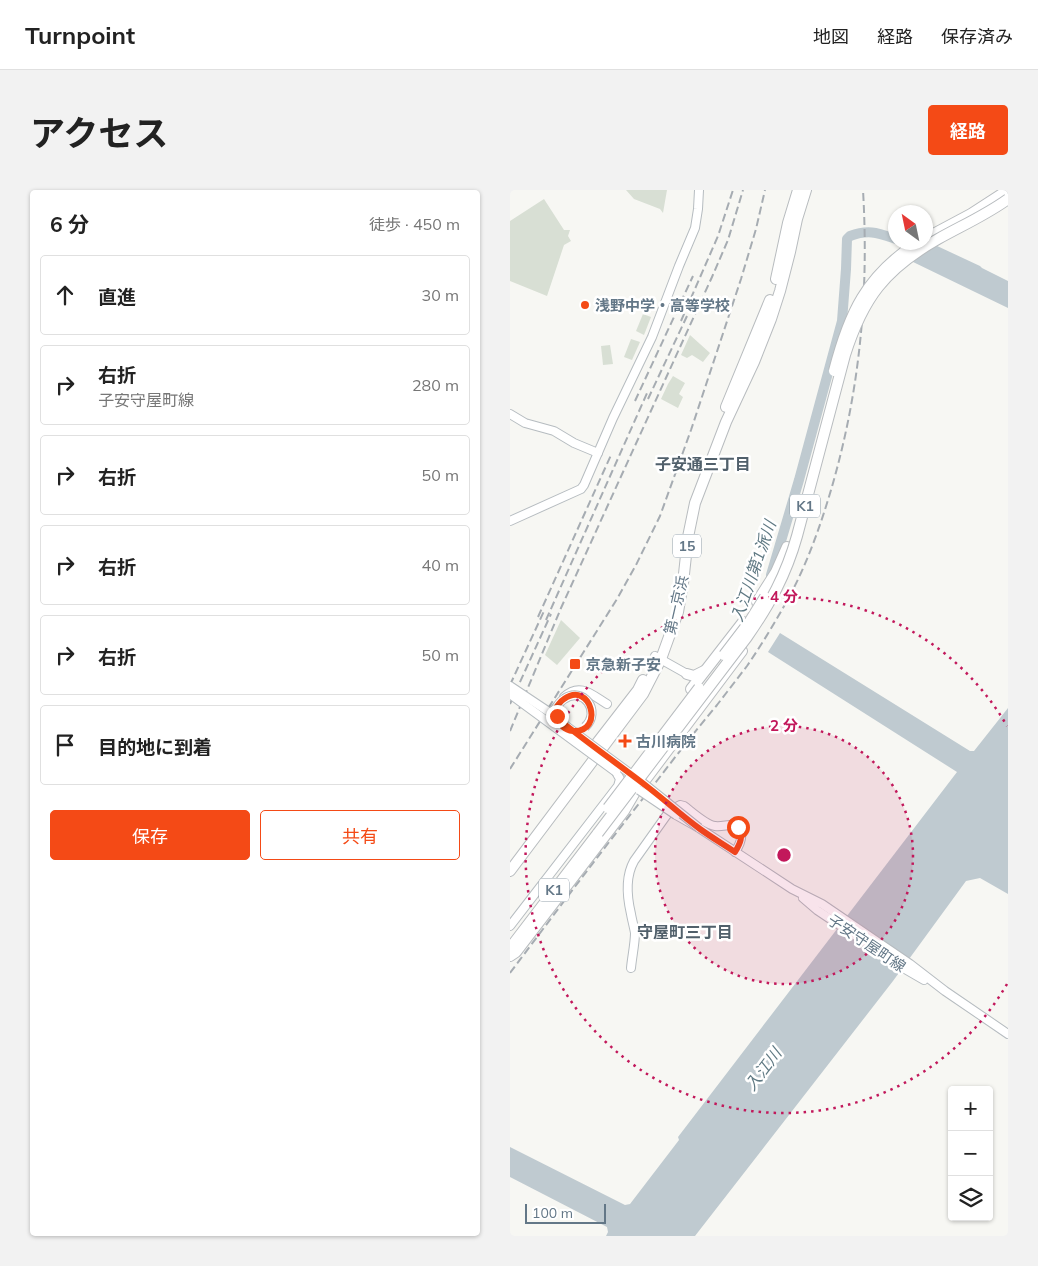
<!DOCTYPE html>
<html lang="ja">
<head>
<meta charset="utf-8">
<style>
  :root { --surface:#fff; --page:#f2f2f2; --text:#222; --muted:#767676; --line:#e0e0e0; --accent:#f44a16 }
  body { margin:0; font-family:Mulish,"Noto Sans JP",sans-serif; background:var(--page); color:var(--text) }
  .controls { position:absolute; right:15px; bottom:15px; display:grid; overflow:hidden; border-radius:5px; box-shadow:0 1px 4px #0004 }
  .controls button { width:45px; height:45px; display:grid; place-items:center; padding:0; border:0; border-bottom:1px solid var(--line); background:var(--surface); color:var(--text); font:25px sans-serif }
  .compass { position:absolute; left:378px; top:15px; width:45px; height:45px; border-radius:50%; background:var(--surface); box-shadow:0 1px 4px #0004; rotate:327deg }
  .scale { position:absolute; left:15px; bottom:12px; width:81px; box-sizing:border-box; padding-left:5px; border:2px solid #637787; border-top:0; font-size:14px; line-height:18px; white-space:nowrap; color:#637787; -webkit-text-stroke:4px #fff; paint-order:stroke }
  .stop { position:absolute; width:15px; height:15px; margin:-11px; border:4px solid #f44a16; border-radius:50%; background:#fff }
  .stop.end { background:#f44a16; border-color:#fff; box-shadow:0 1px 5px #0008 }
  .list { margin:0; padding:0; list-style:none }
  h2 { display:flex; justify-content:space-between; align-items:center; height:65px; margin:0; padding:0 20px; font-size:21px }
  h2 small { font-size:16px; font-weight:400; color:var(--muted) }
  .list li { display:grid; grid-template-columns:32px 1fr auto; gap:15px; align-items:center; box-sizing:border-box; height:80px; margin:0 10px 10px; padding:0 10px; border:1px solid var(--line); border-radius:5px }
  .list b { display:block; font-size:19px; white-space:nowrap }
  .list p { margin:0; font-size:16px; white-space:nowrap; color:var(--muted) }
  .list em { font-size:16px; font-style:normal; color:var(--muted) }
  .actions { display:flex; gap:10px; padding:15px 20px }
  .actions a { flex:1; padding:11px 0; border:1px solid var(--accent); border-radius:5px; text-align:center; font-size:18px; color:var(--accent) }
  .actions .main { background:var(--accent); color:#fff }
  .icon { flex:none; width:28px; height:28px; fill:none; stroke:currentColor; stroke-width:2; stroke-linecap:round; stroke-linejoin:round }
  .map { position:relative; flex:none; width:498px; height:1046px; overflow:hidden; border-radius:5px }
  header { display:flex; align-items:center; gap:30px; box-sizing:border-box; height:70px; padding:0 25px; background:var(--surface); border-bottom:1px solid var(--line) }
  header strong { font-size:24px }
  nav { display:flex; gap:28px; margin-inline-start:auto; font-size:18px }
  .intro { display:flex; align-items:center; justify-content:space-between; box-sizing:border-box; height:120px; padding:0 30px }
  h1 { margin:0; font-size:35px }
  .button { padding:12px 22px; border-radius:5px; background:var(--accent); color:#fff; font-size:18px; font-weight:700 }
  main { display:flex; gap:30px; padding:0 30px }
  aside { flex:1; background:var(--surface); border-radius:5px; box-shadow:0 1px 4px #0004 }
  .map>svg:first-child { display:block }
</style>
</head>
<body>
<header>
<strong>Turnpoint</strong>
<nav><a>地図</a><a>経路</a><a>保存済み</a></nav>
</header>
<div class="intro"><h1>アクセス</h1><a class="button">経路</a></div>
<main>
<aside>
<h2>6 分<small>徒歩 · 450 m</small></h2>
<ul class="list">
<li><svg class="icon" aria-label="ahead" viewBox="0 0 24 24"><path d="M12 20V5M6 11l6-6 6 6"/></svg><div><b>直進</b></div><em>30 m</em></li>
<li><svg class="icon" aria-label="right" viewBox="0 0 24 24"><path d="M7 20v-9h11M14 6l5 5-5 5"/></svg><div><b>右折</b><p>子安守屋町線</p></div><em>280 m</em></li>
<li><svg class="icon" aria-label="right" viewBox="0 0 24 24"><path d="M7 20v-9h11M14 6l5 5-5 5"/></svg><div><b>右折</b></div><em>50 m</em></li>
<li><svg class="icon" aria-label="right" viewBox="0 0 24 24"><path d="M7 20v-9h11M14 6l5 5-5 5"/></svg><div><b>右折</b></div><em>40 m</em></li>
<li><svg class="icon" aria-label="right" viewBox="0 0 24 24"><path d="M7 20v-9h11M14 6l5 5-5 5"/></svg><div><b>右折</b></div><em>50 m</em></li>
<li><svg class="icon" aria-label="arrive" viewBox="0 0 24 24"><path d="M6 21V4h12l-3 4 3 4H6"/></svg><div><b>目的地に到着</b></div></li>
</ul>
<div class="actions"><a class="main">保存</a><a>共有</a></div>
</aside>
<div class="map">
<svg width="498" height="1046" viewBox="0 0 498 1046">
  <rect width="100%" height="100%" fill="#f7f7f3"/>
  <g fill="#d8dfd4">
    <polygon points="116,0 157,0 153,23 150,19 124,9"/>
    <polygon points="34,9 54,40 60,40 58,46 61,51 54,55 37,106 0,91 0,31"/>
    <polygon points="133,124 141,127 134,145 126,141"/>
    <polygon points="180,145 200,163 193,172 182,165 177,168 171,165"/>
    <polygon points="121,149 130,152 122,170 114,167"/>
    <polygon points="100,155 103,174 93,175 91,156"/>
    <polygon points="163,186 175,193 169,204 173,207 168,218 151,209 158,194"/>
    <polygon points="51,430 70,448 47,475 35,465"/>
  </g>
  <g fill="#bfcad0">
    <polygon points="425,55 470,76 472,78 498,91 498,118 401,71"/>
    <polygon points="270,443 460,561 464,561 498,518 498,704 470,688 456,691 383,791 185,1046 96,1046 98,1042 97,1037 0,987 0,957 115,1015 120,1014 169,950 168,947 447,582 258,462"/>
  </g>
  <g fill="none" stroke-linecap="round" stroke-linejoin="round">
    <path stroke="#bfcad0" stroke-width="10" d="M261,385l28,-95 43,-159 4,-52 1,-30 3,-3c19,-7 28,-3 46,3"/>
    <g stroke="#b6bcc0" stroke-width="10">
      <g id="secondary">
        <polyline points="0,224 15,233 44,241 64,253 88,263"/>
        <polyline points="0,331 71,299 74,295 103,228 142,147 169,76 185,38 188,19 189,0"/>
        <polyline points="145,466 177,484"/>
        <path d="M54,507c16,-15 28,-2 43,7"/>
        <polyline points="166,625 189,638 282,699 312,714 400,774 435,801 498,844"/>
        <polyline points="293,708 307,720 395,779 414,790"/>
        <polyline points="0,736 108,596 110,589 106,582"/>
        <path d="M121,778c1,-11 4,-25 4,-35 -1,-6 -3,-13 -4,-19 -4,-17 -6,-37 3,-53l32,-45 5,-6 9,-5 4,1c8,6 22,19 31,20 7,1 14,-2 21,-1 9,8 5,18 -1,27"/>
      </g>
    </g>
    <g stroke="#b8bcbf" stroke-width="12">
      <g id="highway">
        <polyline points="416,48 461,24 498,0"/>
        <polyline points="266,89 278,33 288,0"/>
        <polyline points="216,217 260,110"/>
        <polyline points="247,412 266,382 277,357"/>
        <polyline points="177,484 184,486 194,481"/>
        <polyline points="181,499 233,432"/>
        <polyline points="87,553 128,500 133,490"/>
        <polyline points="133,593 232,461"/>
        <polyline points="0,681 133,504 151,469 168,422 173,393 178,347 185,313 216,232 244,172 261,129 270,101 280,62 287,29 296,0"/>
        <polyline points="0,758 88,643"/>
        <polyline points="0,766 6,762 114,621 131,592"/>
      </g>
    </g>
    <use href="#secondary" stroke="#fff" stroke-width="8"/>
    <use href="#highway" stroke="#fff" stroke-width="10"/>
    <g stroke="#a6acb2" stroke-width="2" stroke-dasharray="8 4" stroke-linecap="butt">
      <polyline points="171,131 208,46 223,0"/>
      <polyline points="138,209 177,126"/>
      <polyline points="125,211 183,86"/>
      <polyline points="28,427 101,265"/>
      <polyline points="36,430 138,201"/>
      <polyline points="0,495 34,421"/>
      <polyline points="0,514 41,424"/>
      <polyline points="0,541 51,418 202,87 218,50 233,0"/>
      <polyline points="0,579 107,409 126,375 150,326 181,240 231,89 246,39 255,0"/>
      <path d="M0,783c48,-64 96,-128 146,-191 20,-26 40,-52 61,-77 10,-13 20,-26 30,-39 15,-22 29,-45 42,-69 18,-33 31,-70 42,-107 29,-99 38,-197 32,-300"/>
    </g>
    <g stroke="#b6bcc0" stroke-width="10" stroke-linecap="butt">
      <g id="secondary-bridge">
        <polyline points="0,496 42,524 56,536 133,593 189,638"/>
        <polyline points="0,504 106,582"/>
        <path d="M42,524c3,-5 7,-12 12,-15 19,-13 38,12 21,28"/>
        <polyline points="129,600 166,625"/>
      </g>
    </g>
    <g stroke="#b8bcbf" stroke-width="12" stroke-linecap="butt">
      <g id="highway-bridge">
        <path d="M324,181c15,-58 32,-95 84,-129"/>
        <polyline points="214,465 240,431 255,407"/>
        <polyline points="98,618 189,498"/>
        <path d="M88,643l149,-196c23,-33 39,-62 50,-101l48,-181c18,-57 40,-86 93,-116 23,-13 48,-24 70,-40"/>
      </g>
    </g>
    <use href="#secondary-bridge" stroke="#fff" stroke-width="8"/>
    <use href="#highway-bridge" stroke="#fff" stroke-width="10"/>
  </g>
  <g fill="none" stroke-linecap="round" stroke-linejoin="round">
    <path stroke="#f44a16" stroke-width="6" d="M47,526c2,8 7,14 16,15 32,2 18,-51 -9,-32 -5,3 -9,10 -12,15 31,26 65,49 97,74 17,13 33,28 51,41 11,8 23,15 35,23 5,-8 9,-16 3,-25"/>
  </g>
  <circle cx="274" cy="665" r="129" fill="#c2185b" fill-opacity=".12"/>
  <g fill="none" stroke="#c2185b" stroke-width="2.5" stroke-dasharray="2.5 5">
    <circle cx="274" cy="665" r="129"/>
    <path d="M497 794A258 258 0 1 1 497 536"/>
  </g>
  <g fill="#f44a16" stroke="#fff" stroke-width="2">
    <circle cx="75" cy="115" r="5"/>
    <rect x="59" y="468" width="12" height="12" rx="2.5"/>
    <path d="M112.5 543.5h5v5h5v5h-5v5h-5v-5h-5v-5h5z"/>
  </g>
  <g text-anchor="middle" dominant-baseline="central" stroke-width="5" stroke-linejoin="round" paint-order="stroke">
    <g fill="#fff" stroke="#92a0ab" stroke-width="1">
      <rect x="280" y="304.5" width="30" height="23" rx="4"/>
      <rect x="163" y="344.5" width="28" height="23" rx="4"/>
      <rect x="29" y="688.5" width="30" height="23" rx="4"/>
    </g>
    <g font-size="14" font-weight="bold" fill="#637787">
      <text x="295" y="316">K1</text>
      <text x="177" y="356">15</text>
      <text x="44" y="700">K1</text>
    </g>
    <g font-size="15" font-weight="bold" fill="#637787" stroke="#fff" text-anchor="start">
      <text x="85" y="115">浅野中学・高等学校</text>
      <text x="76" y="474">京急新子安</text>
      <text x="126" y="551">古川病院</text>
    </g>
    <g font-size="15" fill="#637787" stroke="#fff">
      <text transform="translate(166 415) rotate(-77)">第一京浜</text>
      <text transform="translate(357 753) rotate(34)">子安守屋町線</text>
    </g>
    <g font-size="16" font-weight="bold" fill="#51606b" stroke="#fff">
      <text x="193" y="274">子安通三丁目</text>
      <text x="175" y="742">守屋町三丁目</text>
    </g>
    <g font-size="16" font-style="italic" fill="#5f7983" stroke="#fff">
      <text transform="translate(243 381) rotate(-71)">入江川第1派川</text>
      <text transform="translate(253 879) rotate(-53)">入江川</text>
    </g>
  </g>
  <circle cx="274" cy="665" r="8" fill="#c2185b" stroke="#fff" stroke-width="2.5"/>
  <g font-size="15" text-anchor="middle" font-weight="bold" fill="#c2185b" stroke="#fff" stroke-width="5" stroke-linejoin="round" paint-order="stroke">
    <text x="274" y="412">4 分</text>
    <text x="274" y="541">2 分</text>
  </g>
</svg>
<div class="controls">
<button>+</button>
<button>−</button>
<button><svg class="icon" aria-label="layers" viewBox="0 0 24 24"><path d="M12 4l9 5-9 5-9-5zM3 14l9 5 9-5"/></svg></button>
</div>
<svg class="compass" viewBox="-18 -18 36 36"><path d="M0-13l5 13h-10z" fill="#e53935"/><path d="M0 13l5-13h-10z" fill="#767676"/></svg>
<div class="scale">100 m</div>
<div class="stop" style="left:228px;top:637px"></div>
<div class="stop end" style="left:47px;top:526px"></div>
</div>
</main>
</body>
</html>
